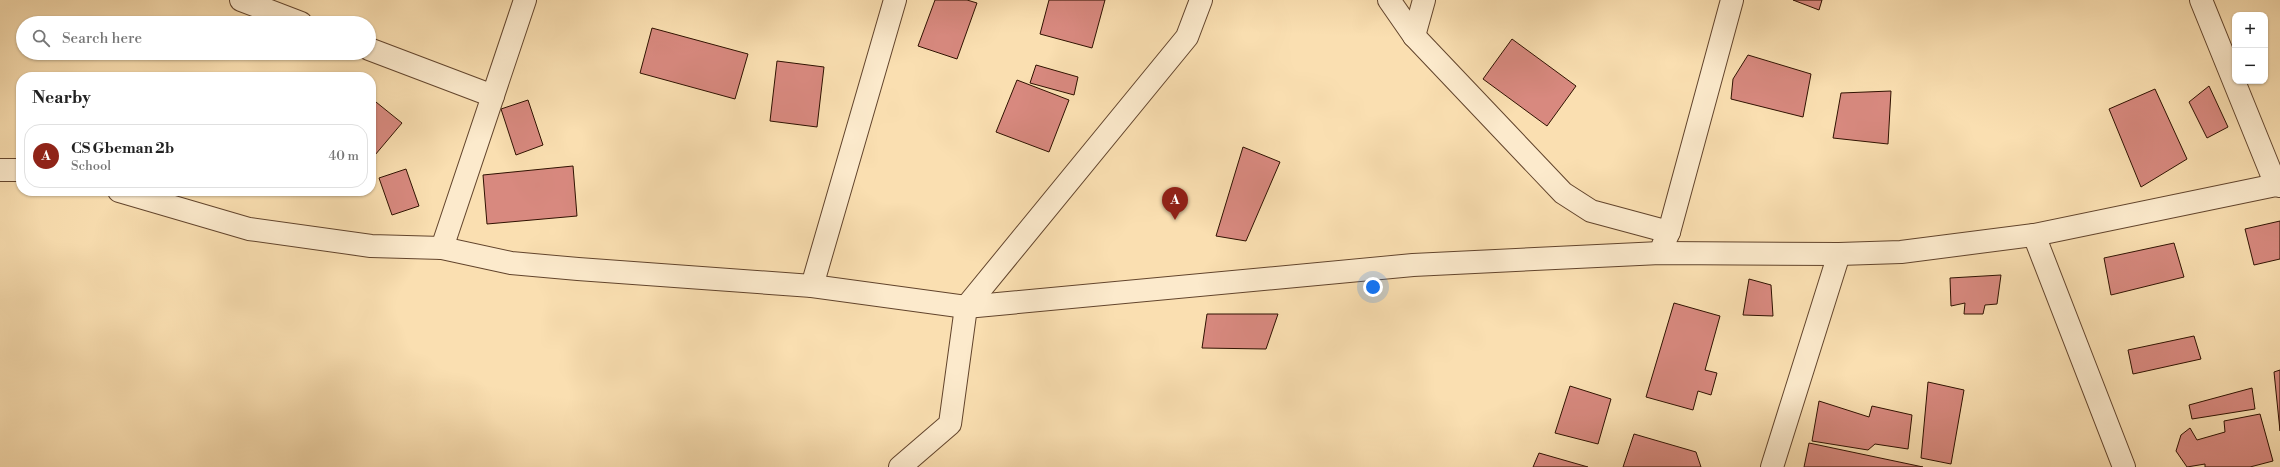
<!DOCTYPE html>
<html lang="en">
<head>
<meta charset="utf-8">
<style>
  :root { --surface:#fff; --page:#f6f6f6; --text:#222; --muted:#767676; --line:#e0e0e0; --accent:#8f2418 }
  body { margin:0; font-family:"Libre Bodoni",serif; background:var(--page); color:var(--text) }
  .controls { position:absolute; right:12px; top:12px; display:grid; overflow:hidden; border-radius:8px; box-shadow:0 1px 3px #0004 }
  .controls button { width:36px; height:36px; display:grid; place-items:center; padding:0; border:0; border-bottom:1px solid var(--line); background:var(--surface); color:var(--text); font:20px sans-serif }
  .you { position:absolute; left:1373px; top:287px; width:14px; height:14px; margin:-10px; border:3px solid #fff; border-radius:50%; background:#1a73e8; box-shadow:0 0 0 6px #1a73e833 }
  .badge { display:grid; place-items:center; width:26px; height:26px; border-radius:50%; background:var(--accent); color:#fff; font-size:13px; font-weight:700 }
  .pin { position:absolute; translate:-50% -33px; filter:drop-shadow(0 1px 2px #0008) }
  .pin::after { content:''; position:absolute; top:21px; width:14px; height:12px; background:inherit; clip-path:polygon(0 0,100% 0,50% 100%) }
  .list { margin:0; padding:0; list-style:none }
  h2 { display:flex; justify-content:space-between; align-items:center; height:52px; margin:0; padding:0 16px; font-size:17px }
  h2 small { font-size:13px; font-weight:400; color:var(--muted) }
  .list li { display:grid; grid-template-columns:26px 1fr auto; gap:12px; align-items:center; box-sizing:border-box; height:64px; margin:0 8px 8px; padding:0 8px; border:1px solid var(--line); border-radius:16px }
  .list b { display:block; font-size:15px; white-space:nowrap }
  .list p { margin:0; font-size:13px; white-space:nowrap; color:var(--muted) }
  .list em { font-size:13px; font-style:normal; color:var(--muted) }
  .icon { flex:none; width:22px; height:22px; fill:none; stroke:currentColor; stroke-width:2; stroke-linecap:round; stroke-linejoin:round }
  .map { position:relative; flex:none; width:2280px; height:467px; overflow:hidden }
  .search { position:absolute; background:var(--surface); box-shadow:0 1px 3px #0004; left:16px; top:16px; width:360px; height:44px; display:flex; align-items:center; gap:10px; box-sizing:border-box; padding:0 14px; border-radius:22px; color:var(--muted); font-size:15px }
  .panel { position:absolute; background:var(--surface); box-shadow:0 1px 3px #0004; left:16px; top:72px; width:360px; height:124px; border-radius:16px }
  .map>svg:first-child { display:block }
</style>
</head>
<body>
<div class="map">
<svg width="2280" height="467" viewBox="0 0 2280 467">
  <rect width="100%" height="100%" fill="#fadfb1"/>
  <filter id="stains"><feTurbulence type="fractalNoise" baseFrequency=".005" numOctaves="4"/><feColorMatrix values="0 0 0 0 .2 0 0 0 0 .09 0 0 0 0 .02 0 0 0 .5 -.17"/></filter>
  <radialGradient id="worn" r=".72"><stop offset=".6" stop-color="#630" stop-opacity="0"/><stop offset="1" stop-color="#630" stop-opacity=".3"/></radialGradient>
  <g fill="#d8897f" stroke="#2f1100">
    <polygon points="935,0 967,0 977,3 957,59 918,46"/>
    <polygon points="1049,0 1105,0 1092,48 1040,34"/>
    <polygon points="1793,0 1822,0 1819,10"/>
    <polygon points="652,28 748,54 735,99 640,73"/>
    <polygon points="1512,39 1576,86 1547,126 1483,79"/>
    <polygon points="1748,55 1811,74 1803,117 1731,99 1733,79"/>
    <polygon points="777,61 824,67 817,127 770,121"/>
    <polygon points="1036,65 1078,77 1074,95 1030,83"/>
    <polygon points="1017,80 1069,100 1049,152 996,132"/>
    <polygon points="2209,86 2228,127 2207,138 2189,102"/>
    <polygon points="2155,89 2187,159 2141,187 2109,109"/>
    <polygon points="1891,91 1888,144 1833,138 1841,93"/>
    <polygon points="371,98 402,123 375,155 371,152"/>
    <polygon points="528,100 543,145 516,155 501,109"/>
    <polygon points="1243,147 1280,162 1246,241 1216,236"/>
    <polygon points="573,166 577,216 487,224 483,175"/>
    <polygon points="406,169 419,206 392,215 379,178"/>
    <polygon points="2280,221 2280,259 2254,265 2245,229"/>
    <polygon points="2174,243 2184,277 2111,295 2104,258"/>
    <polygon points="2001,275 1997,304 1985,305 1983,314 1964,314 1965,303 1951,306 1950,278"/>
    <polygon points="1749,279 1771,285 1773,316 1743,315"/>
    <polygon points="1674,303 1720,316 1705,370 1717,373 1711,395 1698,391 1693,410 1646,397"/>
    <polygon points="1207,314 1278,314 1266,349 1202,348"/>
    <polygon points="2194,336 2201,359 2133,374 2128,350"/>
    <polygon points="2280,370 2280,431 2274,372"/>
    <polygon points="1928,382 1964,390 1951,464 1921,458"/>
    <polygon points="1570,386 1611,399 1598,444 1555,433"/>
    <polygon points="2252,388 2255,409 2192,419 2189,405"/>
    <polygon points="1819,401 1869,417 1872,406 1912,415 1908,449 1875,444 1868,450 1812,441"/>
    <polygon points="2260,414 2273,461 2250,467 2205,467 2205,464 2187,467 2176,451 2181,435 2190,428 2197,440 2225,432 2224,421"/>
    <polygon points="1634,434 1696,452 1701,467 1623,467"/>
    <polygon points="1809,443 1923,467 1804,467"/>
    <polygon points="1539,453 1588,467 1533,467"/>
  </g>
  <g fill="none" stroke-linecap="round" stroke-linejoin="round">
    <g stroke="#62442c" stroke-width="24">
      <g id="street">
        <polyline points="241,0 301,23"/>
        <polyline points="1389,0 1414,36 1563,193 1591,211 1669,232"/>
        <polyline points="2201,0 2276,185"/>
        <polyline points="1414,36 1424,0"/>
        <polyline points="369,49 493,96"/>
        <polyline points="0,170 21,170"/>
        <polyline points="119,191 249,229 371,246 442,248 511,263 578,269 812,286 966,307 1413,265 1660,253 1839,254 1901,252 2034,235 2276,185 2280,186"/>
        <polyline points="2034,235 2124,467"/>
        <polyline points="1663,245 1669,232 1732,0"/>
        <polyline points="442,248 525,0"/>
        <polyline points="812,286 895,0"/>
        <polyline points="900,467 950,424 966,307 1187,37 1201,0"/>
        <polyline points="1772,467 1839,254"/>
      </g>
    </g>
    <use href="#street" stroke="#fceacc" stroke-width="22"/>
  </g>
  <rect width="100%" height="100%" filter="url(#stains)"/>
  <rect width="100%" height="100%" fill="url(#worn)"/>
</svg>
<div class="controls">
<button>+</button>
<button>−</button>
</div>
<div class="you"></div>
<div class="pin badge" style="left:1175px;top:220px">A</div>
<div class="search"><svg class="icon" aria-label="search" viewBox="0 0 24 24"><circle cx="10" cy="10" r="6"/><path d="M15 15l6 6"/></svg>Search here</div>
<section class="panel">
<h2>Nearby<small></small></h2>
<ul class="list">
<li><span class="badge">A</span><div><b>CS Gbeman 2b</b><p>School</p></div><em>40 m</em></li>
</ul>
</section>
</div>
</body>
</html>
